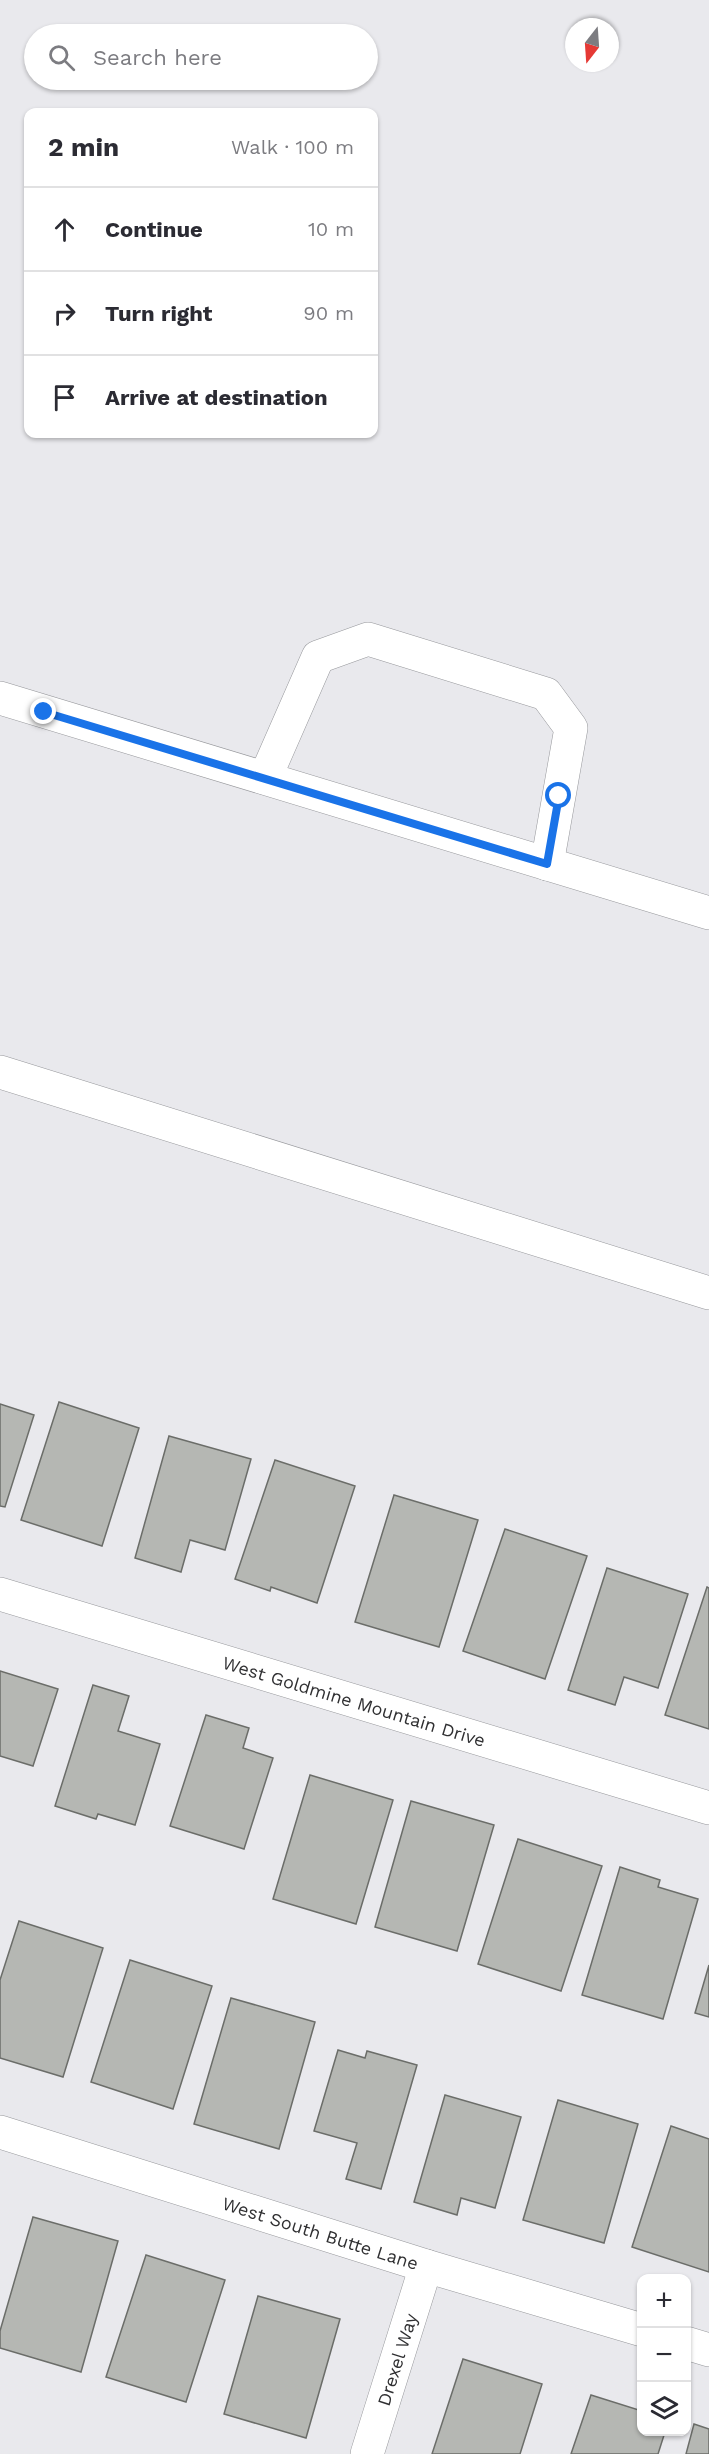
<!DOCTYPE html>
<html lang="en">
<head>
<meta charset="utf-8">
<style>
  :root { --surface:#fff; --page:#f7f7f7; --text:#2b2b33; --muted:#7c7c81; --line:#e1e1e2 }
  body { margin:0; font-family:"Work Sans",sans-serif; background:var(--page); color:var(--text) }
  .controls { position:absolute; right:18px; bottom:18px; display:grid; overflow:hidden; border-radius:12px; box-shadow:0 2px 4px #0004 }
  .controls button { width:54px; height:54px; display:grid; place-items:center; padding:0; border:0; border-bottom:2px solid var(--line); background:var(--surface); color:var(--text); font:30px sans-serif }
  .compass { position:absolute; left:565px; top:18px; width:54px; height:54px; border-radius:50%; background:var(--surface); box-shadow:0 2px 4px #0004; rotate:197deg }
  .stop { position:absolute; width:18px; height:18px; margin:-14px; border:4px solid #1a73e8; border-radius:50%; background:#fff }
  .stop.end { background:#1a73e8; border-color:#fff; box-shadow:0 2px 6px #0008 }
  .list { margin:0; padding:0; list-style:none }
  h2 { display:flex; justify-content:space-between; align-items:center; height:78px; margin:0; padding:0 24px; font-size:26px }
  h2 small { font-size:20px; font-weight:400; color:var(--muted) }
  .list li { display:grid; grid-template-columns:39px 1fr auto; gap:18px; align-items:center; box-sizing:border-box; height:84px; padding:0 24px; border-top:2px solid var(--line) }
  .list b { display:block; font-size:22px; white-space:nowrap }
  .list em { font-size:20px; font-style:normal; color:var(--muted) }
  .icon { flex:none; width:33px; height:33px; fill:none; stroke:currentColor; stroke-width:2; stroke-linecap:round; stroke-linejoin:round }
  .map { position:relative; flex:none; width:709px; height:2454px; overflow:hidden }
  .search { position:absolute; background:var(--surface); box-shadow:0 2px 4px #0004; left:24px; top:24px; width:354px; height:66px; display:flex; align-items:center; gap:15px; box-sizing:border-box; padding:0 21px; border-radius:33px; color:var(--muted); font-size:22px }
  .panel { position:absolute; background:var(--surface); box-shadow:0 2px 4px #0004; left:24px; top:108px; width:354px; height:330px; border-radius:12px }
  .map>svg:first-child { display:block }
</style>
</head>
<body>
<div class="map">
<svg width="709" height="2454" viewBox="0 0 709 2454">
  <rect width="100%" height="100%" fill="#e9e9ed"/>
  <g fill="#b5b7b3" stroke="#6b6d69" stroke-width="1.5">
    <polygon points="59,1402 139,1428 102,1546 21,1520"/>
    <polygon points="0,1404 34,1415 5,1507 0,1506"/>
    <polygon points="169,1436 251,1459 225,1550 190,1540 181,1572 135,1558"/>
    <polygon points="275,1460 355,1486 317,1603 271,1587 270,1591 235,1579"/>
    <polygon points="394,1495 478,1520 439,1647 355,1622"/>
    <polygon points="505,1529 587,1556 545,1679 463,1651"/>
    <polygon points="607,1568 688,1594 658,1688 624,1677 615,1705 568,1690"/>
    <polygon points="707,1587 709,1588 709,1729 665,1715"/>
    <polygon points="0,1671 58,1689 33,1766 0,1756"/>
    <polygon points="93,1685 129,1696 118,1731 160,1744 135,1825 98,1814 96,1819 55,1806"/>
    <polygon points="206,1715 249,1728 243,1748 273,1758 244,1849 170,1826"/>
    <polygon points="310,1775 393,1800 356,1924 273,1899"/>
    <polygon points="411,1801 494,1825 457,1951 375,1927"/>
    <polygon points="518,1839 602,1866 561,1991 478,1964"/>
    <polygon points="620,1867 660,1880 658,1887 698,1899 663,2019 582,1995"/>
    <polygon points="19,1921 103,1948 63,2077 0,2058 0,1980"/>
    <polygon points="130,1960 212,1986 173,2109 91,2082"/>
    <polygon points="709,1965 709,2017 695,2013"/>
    <polygon points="231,1998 315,2022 279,2149 194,2124"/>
    <polygon points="338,2050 365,2058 367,2051 417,2065 381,2189 346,2179 357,2143 314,2131"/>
    <polygon points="445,2095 521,2117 495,2208 461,2198 457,2215 414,2202"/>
    <polygon points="558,2100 638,2124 604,2243 523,2220"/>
    <polygon points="671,2126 709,2139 709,2272 632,2247"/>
    <polygon points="33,2217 118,2241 81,2372 0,2348 0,2331"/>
    <polygon points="146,2255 225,2280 186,2402 106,2377"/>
    <polygon points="258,2296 340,2319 306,2438 224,2414"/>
    <polygon points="463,2359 542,2384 520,2454 432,2454"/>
    <polygon points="591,2395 642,2411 642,2432 665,2432 658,2454 571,2454"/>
    <polygon points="694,2424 709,2429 709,2454 686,2454"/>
  </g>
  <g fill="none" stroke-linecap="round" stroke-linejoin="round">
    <g stroke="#97989c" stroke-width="34">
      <g id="minor">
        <polyline points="0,698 709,913"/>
        <polyline points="265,778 318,657 368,639 546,694 571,728 547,864"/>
        <polyline points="0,1072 709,1293"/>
        <path id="s1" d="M0,1594l709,214"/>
        <path id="s2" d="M0,2132l426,134 216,64"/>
        <polyline points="686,2343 709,2350"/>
        <path id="s3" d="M367,2454l59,-188"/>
      </g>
    </g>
    <use href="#minor" stroke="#fff" stroke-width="33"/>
  </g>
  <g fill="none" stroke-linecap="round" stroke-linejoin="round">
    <polyline stroke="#1a73e8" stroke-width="8" points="44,712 547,864 559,796"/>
  </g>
  <g text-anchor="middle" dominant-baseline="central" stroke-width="5" stroke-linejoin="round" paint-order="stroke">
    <g font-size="18" fill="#303032" stroke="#f6f6fb">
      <text stroke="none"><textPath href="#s1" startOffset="370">West Goldmine Mountain Drive</textPath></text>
      <text stroke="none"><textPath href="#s2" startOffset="336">West South Butte Lane</textPath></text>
      <text stroke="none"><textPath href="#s3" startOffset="99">Drexel Way</textPath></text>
    </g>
  </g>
</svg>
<div class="controls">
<button>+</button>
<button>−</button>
<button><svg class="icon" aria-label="layers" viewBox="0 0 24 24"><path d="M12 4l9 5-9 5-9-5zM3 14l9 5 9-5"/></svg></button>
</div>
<svg class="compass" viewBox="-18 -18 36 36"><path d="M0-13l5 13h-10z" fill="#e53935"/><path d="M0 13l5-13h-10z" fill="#7c7c81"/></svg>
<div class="stop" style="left:559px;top:796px"></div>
<div class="stop end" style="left:44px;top:712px"></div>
<div class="search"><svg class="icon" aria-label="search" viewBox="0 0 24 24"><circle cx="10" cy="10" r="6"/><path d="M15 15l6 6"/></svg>Search here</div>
<section class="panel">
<h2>2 min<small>Walk · 100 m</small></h2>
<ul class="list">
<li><svg class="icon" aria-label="ahead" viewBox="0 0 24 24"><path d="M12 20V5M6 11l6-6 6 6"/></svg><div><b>Continue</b></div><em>10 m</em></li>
<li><svg class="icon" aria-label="right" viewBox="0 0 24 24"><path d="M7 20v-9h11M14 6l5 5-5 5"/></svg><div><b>Turn right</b></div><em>90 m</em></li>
<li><svg class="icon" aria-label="arrive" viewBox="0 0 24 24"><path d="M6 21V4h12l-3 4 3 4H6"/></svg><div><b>Arrive at destination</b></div></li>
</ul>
</section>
</div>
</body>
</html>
